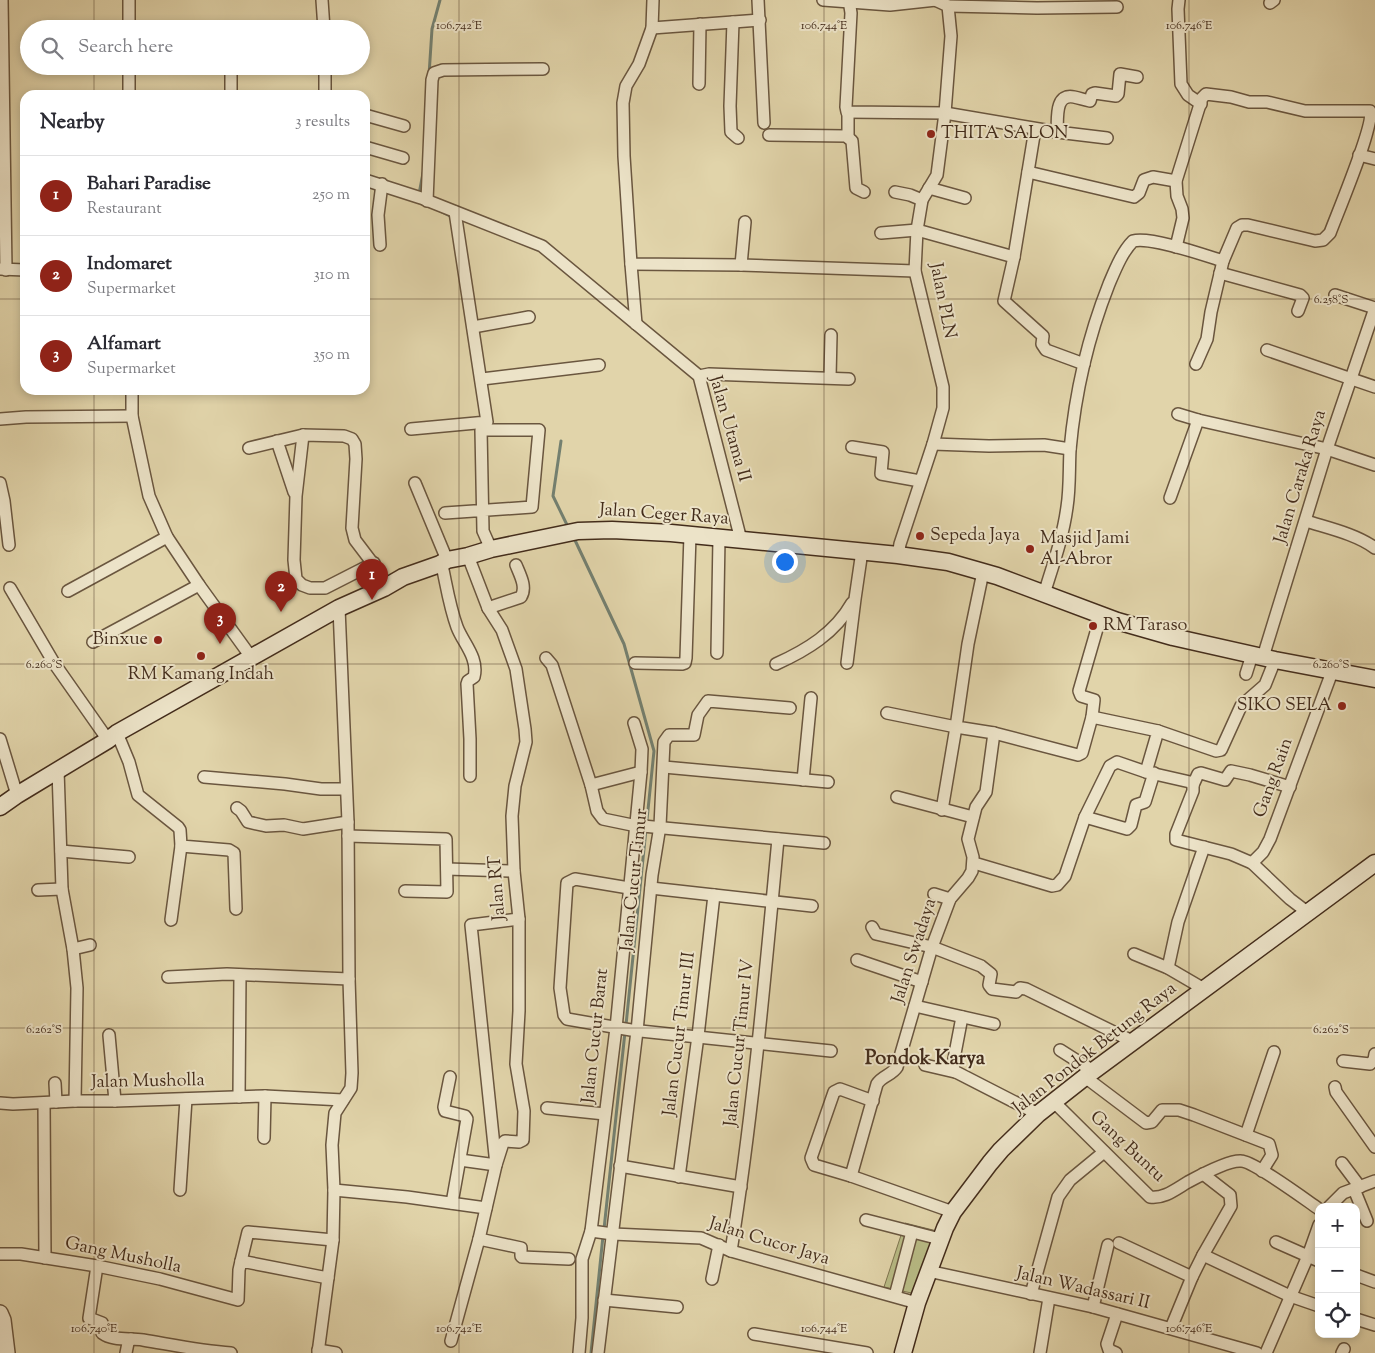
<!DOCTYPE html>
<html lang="en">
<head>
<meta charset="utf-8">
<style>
  :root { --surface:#fff; --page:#f2f2f3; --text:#2b2b33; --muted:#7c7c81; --line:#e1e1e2; --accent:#8f2418 }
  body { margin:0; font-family:"Sorts Mill Goudy",serif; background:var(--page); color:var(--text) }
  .controls { position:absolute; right:15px; bottom:15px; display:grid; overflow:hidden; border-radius:10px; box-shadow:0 2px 8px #0003 }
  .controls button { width:45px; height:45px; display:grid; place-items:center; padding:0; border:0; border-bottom:1px solid var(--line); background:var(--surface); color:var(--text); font:25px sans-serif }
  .you { position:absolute; left:784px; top:561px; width:18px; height:18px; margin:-12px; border:4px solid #fff; border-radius:50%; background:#1a73e8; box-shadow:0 0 0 8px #1a73e833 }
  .badge { display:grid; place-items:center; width:32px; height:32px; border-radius:50%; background:var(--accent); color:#fff; font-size:16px; font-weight:700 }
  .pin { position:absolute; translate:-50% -41px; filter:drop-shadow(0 1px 2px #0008) }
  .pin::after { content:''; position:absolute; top:26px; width:18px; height:15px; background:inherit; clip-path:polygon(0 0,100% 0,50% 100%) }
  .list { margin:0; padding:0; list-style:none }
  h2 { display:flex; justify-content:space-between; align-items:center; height:65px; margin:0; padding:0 20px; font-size:21px }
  h2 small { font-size:16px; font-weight:400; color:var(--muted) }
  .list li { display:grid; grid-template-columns:32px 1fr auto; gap:15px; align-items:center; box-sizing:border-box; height:80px; padding:0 20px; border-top:1px solid var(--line) }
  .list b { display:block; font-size:19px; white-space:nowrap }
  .list p { margin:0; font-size:16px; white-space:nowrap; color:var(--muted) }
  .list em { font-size:16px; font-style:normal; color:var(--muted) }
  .icon { flex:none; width:28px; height:28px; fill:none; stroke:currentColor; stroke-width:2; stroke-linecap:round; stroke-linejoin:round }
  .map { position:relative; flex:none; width:1375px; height:1353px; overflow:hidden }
  .search { position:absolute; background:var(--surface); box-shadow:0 2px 8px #0003; left:20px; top:20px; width:350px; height:55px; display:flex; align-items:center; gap:12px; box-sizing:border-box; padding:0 18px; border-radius:28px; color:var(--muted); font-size:19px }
  .panel { position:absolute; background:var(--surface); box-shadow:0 2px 8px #0003; left:20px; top:90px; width:350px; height:305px; border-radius:15px }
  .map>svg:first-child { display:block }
</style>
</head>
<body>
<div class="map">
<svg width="1375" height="1353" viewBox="0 0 1375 1353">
  <rect width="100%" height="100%" fill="#e1d4aa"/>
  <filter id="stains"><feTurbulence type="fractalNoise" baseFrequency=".004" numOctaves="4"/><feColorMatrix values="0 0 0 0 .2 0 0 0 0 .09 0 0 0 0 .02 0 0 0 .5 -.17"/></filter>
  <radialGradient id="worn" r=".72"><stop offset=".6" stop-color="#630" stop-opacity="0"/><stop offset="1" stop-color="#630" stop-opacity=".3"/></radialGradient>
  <polygon fill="#b8bb85" stroke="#7e7450" points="905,1223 937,1231 916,1294 884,1287"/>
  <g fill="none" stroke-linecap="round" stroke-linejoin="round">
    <g stroke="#748070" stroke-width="3">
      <polyline points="429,75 432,29 440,0"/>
      <polyline points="419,194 423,173"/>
      <polyline points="438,210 452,217"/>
      <polyline points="561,441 553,496 569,529"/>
      <polyline points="573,536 624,644 654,751 626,1025"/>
      <polyline points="604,1229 625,1032"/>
      <polyline points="591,1353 603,1236"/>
    </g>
    <g stroke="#6a563f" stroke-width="14">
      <g id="minor">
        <polyline points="2,0 6,270"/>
        <polyline points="129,0 129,29"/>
        <polyline points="322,0 324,29"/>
        <polyline points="653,0 652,28 639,64 626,86 623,103 624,156 631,264 741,265 915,271"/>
        <polyline points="758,0 764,123"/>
        <polyline points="823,0 890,5 936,0"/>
        <polyline points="849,0 851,13 846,107 847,112 945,113 1057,132 1107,138"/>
        <polyline points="1179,0 1178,9 1181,84 1188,95 1201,104"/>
        <polyline points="1270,3 1274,0"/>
        <polyline points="948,6 1037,8 1117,7"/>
        <polyline points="733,22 730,106 731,132 738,138"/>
        <polyline points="652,28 760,20"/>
        <polyline points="129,66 129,95"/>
        <polyline points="325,66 325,95"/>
        <polyline points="231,71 231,95"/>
        <polyline points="699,84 700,24"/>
        <polyline points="365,115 404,126"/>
        <polyline points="1035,129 1014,257 1004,301 1043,336 1042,344 1046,350 1084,364"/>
        <path d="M1057,132c1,-12 -3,-39 17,-35 5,1 11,3 16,4l2,-7 3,-1 21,3 2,-2 2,-20 17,3"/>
        <polyline points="769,135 846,136 852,141 856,188 864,192"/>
        <polyline points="848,137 848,112"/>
        <polyline points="365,147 403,158"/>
        <polyline points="1359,155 1375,159"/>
        <polyline points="1028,172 1134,197 1139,193 1144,180 1153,177 1176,181"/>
        <polyline points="365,180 421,198 542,246 699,376 741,540"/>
        <polyline points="929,188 965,198"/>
        <polyline points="895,192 910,195 922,200"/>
        <polyline points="427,201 432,80 434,73 443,70 543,69"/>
        <polyline points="881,233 917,230 1014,257"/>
        <polyline points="380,245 378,215 382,184"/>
        <path d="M1176,247l7,-29 -1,-9 -5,-13 -1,-15 26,-83 4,-4 25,3 18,5h18l38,9h65c5,13 -33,103 -40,122l-7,7 -8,1 -67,-16h-6l-5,3 -14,33 -12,51 -4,27 -11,25"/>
        <polyline points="631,264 636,324"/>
        <polyline points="741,265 745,222"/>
        <polyline points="0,269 25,270"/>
        <polyline points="1220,273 1300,295 1303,298 1298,311"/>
        <polyline points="1335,295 1375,308"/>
        <polyline points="473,327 529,317"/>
        <polyline points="1267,350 1375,387"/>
        <polyline points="699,376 709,374 849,379"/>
        <polyline points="830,377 831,335"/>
        <polyline points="482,379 599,365"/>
        <polyline points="132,390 132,416 149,496 167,537 199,585 251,657"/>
        <polyline points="0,419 26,417 132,416"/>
        <polyline points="1198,420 1327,449 1375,465"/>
        <polyline points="411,429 487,422 455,212"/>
        <polyline points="303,435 296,496 294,560 296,579 302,585 310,588 325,588 374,563"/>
        <polyline points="277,441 294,492"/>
        <polyline points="933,444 989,446 1044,445 1070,449"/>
        <polyline points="852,447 883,452 881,474 920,481"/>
        <polyline points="249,448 303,435 344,436 352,439 355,444 356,459 352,528 355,540 377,569 384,588"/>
        <polyline points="0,483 4,501 9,545"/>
        <polyline points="415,483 447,560"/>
        <polyline points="1170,498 1198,420 1178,414"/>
        <polyline points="445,513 532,507 539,430 481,430 483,531 491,549"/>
        <path d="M1306,521c22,7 50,13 69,27"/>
        <polyline points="898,555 900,544 933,444 943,408 943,387 915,271 917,230 922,200 937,175 945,113 951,36 948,6 935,0"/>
        <path d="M440,564l3,6c4,19 7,38 14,57 6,16 22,31 17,50l-6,4 -1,3 3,55v37"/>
        <polyline points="10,588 54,663 108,740"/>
        <polyline points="68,591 167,537"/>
        <path d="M1044,594c9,-29 19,-57 23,-87 3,-19 2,-38 3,-57 5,-56 18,-113 39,-166 6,-14 13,-32 24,-43 17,-5 71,14 90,20"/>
        <path d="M488,608l33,-11c6,-10 -1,-22 -5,-32"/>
        <polyline points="93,642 199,585"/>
        <polyline points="717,653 719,538"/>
        <polyline points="1263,657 1327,449 1375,308"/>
        <polyline points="546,658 552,665 591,785 597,811 603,819 632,825 824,843"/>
        <polyline points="635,663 682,664 685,663 686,658 690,535"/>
        <polyline points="847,663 855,599 862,551"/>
        <path d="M776,664c31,-14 59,-31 76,-61"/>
        <polyline points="1246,674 1252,655"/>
        <polyline points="887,713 956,727 942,810"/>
        <polyline points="1092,717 1094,700 1081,696 1079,691 1101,615"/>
        <polyline points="1158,731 1216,751 1221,750 1241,706 1265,685 1275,660"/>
        <polyline points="117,733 129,762 138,795 178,827 180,830 181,846 229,850 234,853 236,909"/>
        <polyline points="994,733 1078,755 1082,753 1092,717 1158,731 1146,772 1190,782 1193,785 1193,791 1176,834 1176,840 1231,854 1252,863 1290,899 1307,912"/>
        <polyline points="0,739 17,795"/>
        <polyline points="664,767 828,782"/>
        <polyline points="58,770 62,889 73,949 77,988 75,1101"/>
        <polyline points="204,777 285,784 321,789 346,789"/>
        <polyline points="803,780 811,698"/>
        <polyline points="591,785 641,772"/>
        <polyline points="1193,785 1198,774 1201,773 1225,780 1231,771 1250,775 1290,787"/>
        <polyline points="897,797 973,817"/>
        <polyline points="237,808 241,811 248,822 266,826 284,825 303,829 348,822"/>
        <polyline points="1085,817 1127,829 1131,825 1136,805 1145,802 1154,773"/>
        <polyline points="348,836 446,839 447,892 405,891"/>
        <polyline points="61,851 129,857"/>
        <polyline points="974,863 1052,886 1057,885 1065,876 1085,817 1110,766 1117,762 1146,772"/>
        <polyline points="1252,863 1263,852 1270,839 1332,672"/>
        <polyline points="447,869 514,871"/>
        <polyline points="629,888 575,879 567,883 560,988 564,1015 567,1019 631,1030 831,1051"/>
        <polyline points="651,888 812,906"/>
        <polyline points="38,890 62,889"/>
        <polyline points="934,894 950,899"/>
        <polyline points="171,920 181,846"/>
        <polyline points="872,927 876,934 932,947 981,966 991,974 989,985 992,989 1016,992 1020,988 1026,989 1132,1041"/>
        <polyline points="73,949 90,945"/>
        <polyline points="1134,954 1168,968 1204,989"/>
        <polyline points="857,960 922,982"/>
        <polyline points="1168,968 1178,922 1204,847"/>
        <polyline points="168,977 227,974 349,979"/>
        <polyline points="915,1006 994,1024"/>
        <polyline points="962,1017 953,1064 954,1071 1038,1114"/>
        <polyline points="109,1035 115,1101"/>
        <polyline points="1060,1050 1093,1071"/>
        <polyline points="1343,1061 1370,1064 1374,1060 1375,1054"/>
        <polyline points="925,1065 955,1072"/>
        <polyline points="450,1077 444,1107 445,1111 465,1116 467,1119 452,1203"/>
        <polyline points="1085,1077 1146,1123 1152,1122 1162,1110 1179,1110 1194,1115 1269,1144 1272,1155 1262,1171"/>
        <polyline points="55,1083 56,1102"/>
        <polyline points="1335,1087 1336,1092 1375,1147"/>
        <polyline points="239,1097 240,975"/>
        <path d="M1054,1102l96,95c14,2 26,-8 38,-15 11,-6 41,-22 53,-21 12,0 65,39 78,48"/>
        <polyline points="0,1103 13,1104 75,1101 115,1101 265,1096 343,1100"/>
        <polyline points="44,1103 45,1258"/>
        <polyline points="547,1108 605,1114"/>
        <polyline points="1246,1135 1274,1052"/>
        <polyline points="264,1138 265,1096"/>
        <polyline points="460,1160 496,1165 471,925 519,919"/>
        <polyline points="1342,1163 1360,1187"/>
        <polyline points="620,1166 741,1187"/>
        <polyline points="851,1176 814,1165 811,1158 834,1092 840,1089 873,1101"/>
        <polyline points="679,1177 698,1036 714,895"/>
        <polyline points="1354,1189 1367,1221"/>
        <polyline points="180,1190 186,1099"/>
        <polyline points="334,1190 407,1197 486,1208"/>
        <polyline points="1329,1207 1343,1193 1375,1181"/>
        <path d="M953,1212l-102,-36 26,-92c5,-8 15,-9 20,-17l35,-120 18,-48 18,-21 4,-7 1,-14 -5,-18 8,-32 10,-15 8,-59 -38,-6 12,-83 15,-72"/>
        <polyline points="866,1220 940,1239"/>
        <polyline points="591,1231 613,1234 701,1238 731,1251 917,1303"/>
        <polyline points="479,1239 521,1248 521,1256 522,1257 569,1259"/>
        <polyline points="1276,1242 1319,1261"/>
        <polyline points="1119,1243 1192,1277 1203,1255 1231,1206 1230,1195 1203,1174"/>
        <path d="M731,1251c22,-137 34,-275 47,-412"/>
        <polyline points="0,1254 21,1254 97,1266 160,1279 238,1300 239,1270 241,1261 328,1278"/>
        <polyline points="1203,1255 1290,1296 1319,1306"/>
        <polyline points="241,1261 248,1232 333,1240"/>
        <path d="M97,1266l-8,52 13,5v10c11,8 27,5 41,7 30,5 58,11 88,13"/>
        <polyline points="928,1271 1093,1307 1257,1353"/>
        <polyline points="1356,1275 1375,1282"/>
        <polyline points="712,1279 719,1245"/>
        <polyline points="1031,1294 1058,1197 1070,1180 1104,1152"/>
        <polyline points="895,1296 912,1232"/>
        <polyline points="604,1300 677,1307"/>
        <polyline points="1093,1307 1108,1245"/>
        <polyline points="1356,1319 1375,1325"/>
        <polyline points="1171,1328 1192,1277"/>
        <polyline points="754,1334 867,1353"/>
        <polyline points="451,1341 479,1239 496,1165 503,1143 505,1141 519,1142 523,1140 524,1111 516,1064 519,1011 519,919 514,871 512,816 515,786 526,742 525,729 516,669 511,655 502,630 488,608 468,556"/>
        <polyline points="318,1350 336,1353"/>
        <polyline points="126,1353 128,1343 131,1339"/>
        <polyline points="318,1353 333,1240 334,1190 332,1145 335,1113 351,1088 352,1073 349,979 348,822 339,608"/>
        <polyline points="579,1353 582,1318 582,1259 591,1231 616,1028 641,772 642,749 634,723"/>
        <polyline points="598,1353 637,1031 652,875 660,826 664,742 669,735 694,735 698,715 708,701 790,708"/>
        <polyline points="1040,1353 1049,1298"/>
        <polyline points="1116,1353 1109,1350 1107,1344 1117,1314"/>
        <polyline points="1266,1353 1308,1256 1319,1225"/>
        <polyline points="1342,1353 1344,1349"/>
      </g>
    </g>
    <g stroke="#6a563f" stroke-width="18">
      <polyline id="tertiary" points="0,1313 3,1320 7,1353"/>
    </g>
    <g stroke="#432c1b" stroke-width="19">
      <g id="secondary">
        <polyline points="0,807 17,795 108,740 117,733 339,608 384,588 403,577 440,564 447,560 468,556 491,549 578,531 612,530 671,533 898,555 948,562 997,576 1117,621 1173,637 1275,660 1375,679"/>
        <polyline points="903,1353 917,1303 945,1228 953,1212 990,1163 1001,1150 1038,1114 1085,1077 1375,863"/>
      </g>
    </g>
    <use href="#minor" stroke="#ece3c8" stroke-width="11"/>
    <use href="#tertiary" stroke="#ece3c8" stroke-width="15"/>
    <use href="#secondary" stroke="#ece3c8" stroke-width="16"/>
  </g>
  <path fill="none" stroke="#432c1b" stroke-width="1" stroke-opacity="0.45" d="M94,0v29M459,0v1353M824,0v1353M1189,0v1353M94,66v29M0,299h25M365,299h1010M94,390v963M0,664h1375M0,1028h1375"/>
  <g fill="#8f2418" stroke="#ece3c8" stroke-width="2">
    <circle cx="931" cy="134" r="5"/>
    <circle cx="920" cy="536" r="5"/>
    <circle cx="1030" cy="549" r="5"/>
    <circle cx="1093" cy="626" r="5"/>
    <circle cx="158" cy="640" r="5"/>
    <circle cx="201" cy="656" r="5"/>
    <circle cx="1342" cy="706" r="5"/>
  </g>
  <g text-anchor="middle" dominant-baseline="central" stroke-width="4" stroke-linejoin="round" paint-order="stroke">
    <g font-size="18" fill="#432c1b" stroke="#ece3c8" text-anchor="start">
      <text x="941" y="134">THITA SALON</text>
      <text x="930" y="536">Sepeda Jaya</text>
      <text x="1040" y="539">Masjid Jami<tspan x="1040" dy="21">Al-Abror</tspan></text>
      <text x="1103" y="626">RM Taraso</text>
      <text x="148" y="640" text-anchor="end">Binxue</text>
      <text x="201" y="675" text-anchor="middle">RM Kamang Indah</text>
      <text x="1332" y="706" text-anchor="end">SIKO SELA</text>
    </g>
    <g font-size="18" fill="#432c1b" stroke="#ece3c8">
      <text transform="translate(942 301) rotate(79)">Jalan PLN</text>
      <text transform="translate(729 429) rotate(74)">Jalan Utama II</text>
      <text transform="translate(1301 477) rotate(-73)">Jalan Caraka Raya</text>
      <text transform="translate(664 515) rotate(4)">Jalan Ceger Raya</text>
      <text transform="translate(1274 778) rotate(-70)">Gang Rain</text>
      <text transform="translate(635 880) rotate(-84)">Jalan Cucur Timur</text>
      <text transform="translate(498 888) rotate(-94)">Jalan RT</text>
      <text transform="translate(915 951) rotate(-72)">Jalan Swadaya</text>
      <text transform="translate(680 1034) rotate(-83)">Jalan Cucur Timur III</text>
      <text transform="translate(596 1036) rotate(-84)">Jalan Cucur Barat</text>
      <text transform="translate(740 1043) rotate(-84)">Jalan Cucur Timur IV</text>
      <text transform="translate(1095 1049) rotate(-38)">Jalan Pondok Betung Raya</text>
      <text transform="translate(148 1082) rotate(-1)">Jalan Musholla</text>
      <text transform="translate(1127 1147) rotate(43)">Gang Buntu</text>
      <text transform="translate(769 1242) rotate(17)">Jalan Cucor Jaya</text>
      <text transform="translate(123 1256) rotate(12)">Gang Musholla</text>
      <text transform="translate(1083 1289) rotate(13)">Jalan Wadassari II</text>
    </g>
    <g font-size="20" font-weight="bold" fill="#432c1b" stroke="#ece3c8">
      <text x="925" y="1059">Pondok Karya</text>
    </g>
  </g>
  <g font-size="12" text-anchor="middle" fill="#432c1b" stroke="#ece3c8" stroke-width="4" stroke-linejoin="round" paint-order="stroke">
    <text x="459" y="29">106.742°E</text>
    <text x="824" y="29">106.744°E</text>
    <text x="1189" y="29">106.746°E</text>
    <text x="1331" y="303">6.258°S</text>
    <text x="44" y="668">6.260°S</text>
    <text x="1331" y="668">6.260°S</text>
    <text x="44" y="1033">6.262°S</text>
    <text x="1331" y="1033">6.262°S</text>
    <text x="94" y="1332">106.740°E</text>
    <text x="459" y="1332">106.742°E</text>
    <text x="824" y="1332">106.744°E</text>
    <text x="1189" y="1332">106.746°E</text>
  </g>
  <rect width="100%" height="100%" filter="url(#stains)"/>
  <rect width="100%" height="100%" fill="url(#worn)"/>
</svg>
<div class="controls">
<button>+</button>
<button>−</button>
<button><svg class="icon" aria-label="locate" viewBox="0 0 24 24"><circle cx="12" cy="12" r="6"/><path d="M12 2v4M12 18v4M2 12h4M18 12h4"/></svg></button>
</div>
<div class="you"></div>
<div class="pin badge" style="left:372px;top:600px">1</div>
<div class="pin badge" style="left:281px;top:612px">2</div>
<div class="pin badge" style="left:220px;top:644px">3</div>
<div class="search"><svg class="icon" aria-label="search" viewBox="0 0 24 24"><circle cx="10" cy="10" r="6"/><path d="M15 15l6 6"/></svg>Search here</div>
<section class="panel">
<h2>Nearby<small>3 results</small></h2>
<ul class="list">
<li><span class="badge">1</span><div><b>Bahari Paradise</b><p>Restaurant</p></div><em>250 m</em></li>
<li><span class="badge">2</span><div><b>Indomaret</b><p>Supermarket</p></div><em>310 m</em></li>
<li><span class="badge">3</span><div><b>Alfamart</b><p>Supermarket</p></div><em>350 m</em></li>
</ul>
</section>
</div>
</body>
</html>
